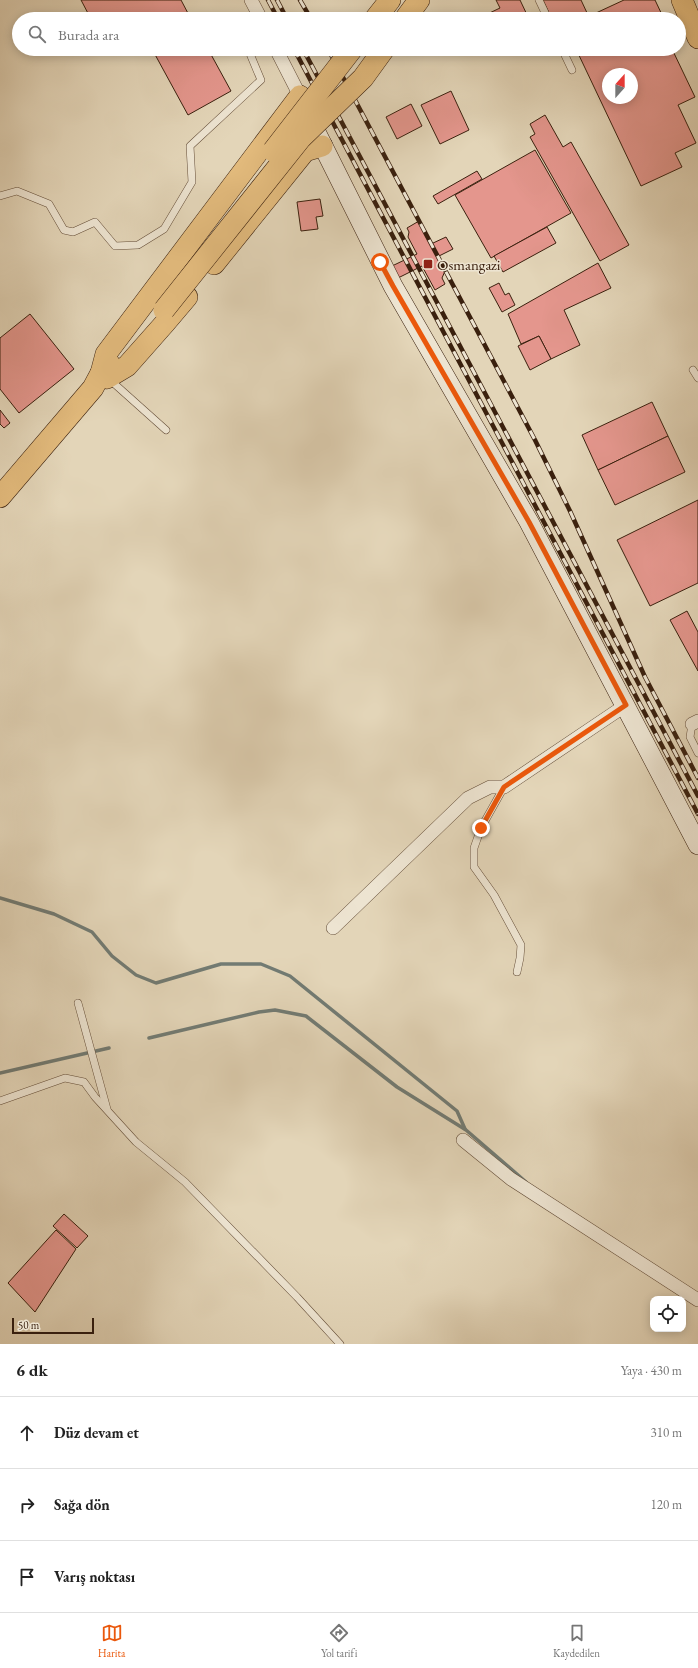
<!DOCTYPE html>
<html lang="tr">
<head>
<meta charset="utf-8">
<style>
  :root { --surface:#fff; --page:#f6f6f6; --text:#222; --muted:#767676; --line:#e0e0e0; --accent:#ea580c }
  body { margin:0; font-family:"EB Garamond",serif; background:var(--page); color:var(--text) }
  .controls { position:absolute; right:12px; bottom:12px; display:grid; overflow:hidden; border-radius:8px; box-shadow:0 2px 10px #0003 }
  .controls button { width:36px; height:36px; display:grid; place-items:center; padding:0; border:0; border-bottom:1px solid var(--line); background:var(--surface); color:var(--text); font:20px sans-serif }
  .compass { position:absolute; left:602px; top:68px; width:36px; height:36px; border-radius:50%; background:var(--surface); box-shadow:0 2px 10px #0003; rotate:21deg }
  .scale { position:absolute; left:12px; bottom:10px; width:82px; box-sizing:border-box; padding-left:4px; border:2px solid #3a200e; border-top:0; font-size:11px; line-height:14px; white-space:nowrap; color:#3a200e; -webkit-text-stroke:3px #ede4d1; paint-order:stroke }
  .stop { position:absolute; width:12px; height:12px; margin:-9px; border:3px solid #ea580c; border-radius:50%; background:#fff }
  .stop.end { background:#ea580c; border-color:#fff; box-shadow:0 1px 4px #0008 }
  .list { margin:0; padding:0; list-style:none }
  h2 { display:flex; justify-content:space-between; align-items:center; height:52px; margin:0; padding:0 16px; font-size:17px }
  h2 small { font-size:13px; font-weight:400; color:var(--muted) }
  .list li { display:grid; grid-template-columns:26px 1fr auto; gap:12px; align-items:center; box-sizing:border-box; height:72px; padding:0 16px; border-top:1px solid var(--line) }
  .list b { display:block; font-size:15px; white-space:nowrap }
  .list em { font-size:13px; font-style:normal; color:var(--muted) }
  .icon { flex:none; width:22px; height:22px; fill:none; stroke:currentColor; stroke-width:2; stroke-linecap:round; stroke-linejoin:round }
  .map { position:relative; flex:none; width:698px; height:1344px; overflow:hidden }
  .search { position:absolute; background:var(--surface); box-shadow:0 2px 10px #0003; left:12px; right:12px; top:12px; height:44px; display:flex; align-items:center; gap:10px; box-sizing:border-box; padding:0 14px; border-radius:22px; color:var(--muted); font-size:15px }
  .sheet { height:268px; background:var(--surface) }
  nav { display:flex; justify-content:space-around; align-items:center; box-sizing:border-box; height:56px; border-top:1px solid var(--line); background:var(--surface); font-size:11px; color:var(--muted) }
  nav a { display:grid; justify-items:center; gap:2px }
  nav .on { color:var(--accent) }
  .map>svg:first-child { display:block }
</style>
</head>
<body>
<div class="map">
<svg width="698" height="1344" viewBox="0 0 698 1344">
  <rect width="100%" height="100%" fill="#e3d5b8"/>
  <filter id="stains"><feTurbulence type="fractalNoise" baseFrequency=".005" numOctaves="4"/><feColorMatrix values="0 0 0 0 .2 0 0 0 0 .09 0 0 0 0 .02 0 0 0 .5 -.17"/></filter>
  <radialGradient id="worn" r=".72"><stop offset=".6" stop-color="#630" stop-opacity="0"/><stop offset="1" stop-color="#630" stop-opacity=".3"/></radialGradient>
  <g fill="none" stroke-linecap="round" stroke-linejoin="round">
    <g stroke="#727b73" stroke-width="3.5">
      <polyline points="0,898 54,914 92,932 112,956 136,975 156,983 221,964 261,964 290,976 457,1111 465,1129"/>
      <polyline points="149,1038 259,1012 275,1010 306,1016 397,1087 466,1130 526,1182"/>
      <polyline points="0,1073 109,1048"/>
    </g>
  </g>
  <g fill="#e4968d" stroke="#3a200e" fill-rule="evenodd">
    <polygon points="81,0 181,0 191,19 135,19 134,17 131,19 91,19"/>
    <polygon points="496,0 520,0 529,19 480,19 479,18 500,8"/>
    <polygon points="543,0 581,0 588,15 579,19 552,19"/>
    <polygon points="624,0 655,0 664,19 583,19"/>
    <polygon points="152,49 208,49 231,91 188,115"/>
    <path d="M576,49h96l23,48 -17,8 18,38 -21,10 7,14 -41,19zM608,74h24v24h-24z"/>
    <polygon points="451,91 469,130 440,144 421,105"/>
    <polygon points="411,104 422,126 397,139 386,117"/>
    <polygon points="545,115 563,147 571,142 629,245 600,261 530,137 535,134 530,124"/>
    <polygon points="535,150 571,213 491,258 455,195"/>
    <polygon points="477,171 482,179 438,204 433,196"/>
    <polygon points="320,199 323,216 316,217 318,229 301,231 297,202"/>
    <polygon points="419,221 431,244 446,237 453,249 437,257 445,271 442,278 445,284 435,290 422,266 398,278 392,266 417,254 408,237 409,232 407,228"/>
    <polygon points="547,227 556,243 503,272 494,256"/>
    <polygon points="598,263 611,288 564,310 580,345 551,359 539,336 521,344 508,314"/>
    <polygon points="499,283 505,295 509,293 515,305 502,312 489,288"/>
    <polygon points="30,314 74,369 19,413 0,389 0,338"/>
    <polygon points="539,336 551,359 530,370 518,346"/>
    <polygon points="652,402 668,436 598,470 582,435"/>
    <polygon points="0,410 10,423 4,428 0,424"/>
    <polygon points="668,436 685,472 615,505 598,470"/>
    <polygon points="698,500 698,583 650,606 617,540"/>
    <polygon points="687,611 698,632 698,671 670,620"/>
    <polygon points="64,1214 88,1236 77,1248 53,1226"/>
    <polygon points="56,1230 76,1249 35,1312 8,1283"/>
  </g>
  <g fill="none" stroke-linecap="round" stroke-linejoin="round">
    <g stroke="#644d38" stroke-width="8">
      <g id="lane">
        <polyline points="539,0 548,19"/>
        <polyline points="562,49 572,70"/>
        <polyline points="0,196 17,191 49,204 64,230 73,232 95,222 115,246 138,245 164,229 192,182 190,146 261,80 248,49"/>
        <polyline points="693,370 698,378"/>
        <polyline points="109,379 166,430"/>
        <polyline points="692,724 690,737 698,753"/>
        <polyline points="504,787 481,828 474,848 474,867 494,895 521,945 520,958 517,972"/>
        <polyline points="78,1003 107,1109"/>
        <polyline points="0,1101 65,1078 84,1082 95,1097 136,1142 185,1182 297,1297 340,1344"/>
      </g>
    </g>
    <g stroke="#644d38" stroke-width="14">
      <g id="street">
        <polyline points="251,0 261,19"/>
        <polyline points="276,49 300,96"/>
        <polyline points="692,724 698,721"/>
        <polyline points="333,928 468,798 490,787 504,787 626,705"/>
        <polyline points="463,1140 511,1179 698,1300"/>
      </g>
    </g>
    <g stroke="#3a200e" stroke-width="20">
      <polyline id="secondary" points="316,132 393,286 529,522 698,845"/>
    </g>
    <g stroke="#3a200e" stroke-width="22">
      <g id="primary">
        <polyline points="682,0 698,38"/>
        <polyline points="375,19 390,0"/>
        <polyline points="405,19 419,0"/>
        <polyline points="214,264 305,151 322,146"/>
        <polyline points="187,297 165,323 127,366 107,378 101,373 106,354 300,96"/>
        <polyline points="0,497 93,388 101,373 109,363"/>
      </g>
    </g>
    <use href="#lane" stroke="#ede4d1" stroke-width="7"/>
    <use href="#street" stroke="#ede4d1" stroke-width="13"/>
    <use href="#secondary" stroke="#ede4d1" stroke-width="19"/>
    <use href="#primary" stroke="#e2ba7c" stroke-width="21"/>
    <g stroke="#3a200e" stroke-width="4.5">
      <g id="rail">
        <polyline points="268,0 278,19"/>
        <polyline points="277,0 287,19"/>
        <polyline points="300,0 311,19"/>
        <polyline points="294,49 698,814"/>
        <polyline points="303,49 698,796"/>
        <polyline points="328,49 535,440 570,511 645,677 698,778"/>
      </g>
    </g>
    <use href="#rail" stroke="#ede4d1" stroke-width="3" stroke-dasharray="9" stroke-linecap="butt"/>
    <g stroke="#3a200e" stroke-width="22" stroke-linecap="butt">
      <g id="primary-bridge">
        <polyline points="273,151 352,49"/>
        <polyline points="164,310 301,138 363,78 384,49"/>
      </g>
    </g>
    <use href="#primary-bridge" stroke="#e2ba7c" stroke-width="21"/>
  </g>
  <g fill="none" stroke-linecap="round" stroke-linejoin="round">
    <polyline stroke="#ea580c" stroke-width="5" points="380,262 393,286 529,522 626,705 504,787 481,828"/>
  </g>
  <rect fill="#8f2418" stroke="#ede4d1" stroke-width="1.5" x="423" y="259" width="10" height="10" rx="2"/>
  <g text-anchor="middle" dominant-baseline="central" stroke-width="3" stroke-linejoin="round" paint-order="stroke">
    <g font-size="15" fill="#3a200e" stroke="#ede4d1" text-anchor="start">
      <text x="437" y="264">Osmangazi</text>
    </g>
  </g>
  <rect width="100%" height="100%" filter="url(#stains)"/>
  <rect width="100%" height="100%" fill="url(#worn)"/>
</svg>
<div class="controls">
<button><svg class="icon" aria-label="locate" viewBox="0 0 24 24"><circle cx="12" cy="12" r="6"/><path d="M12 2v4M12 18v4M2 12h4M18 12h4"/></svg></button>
</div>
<svg class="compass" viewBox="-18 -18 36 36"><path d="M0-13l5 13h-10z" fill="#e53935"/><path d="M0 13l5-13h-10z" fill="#767676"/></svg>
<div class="scale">50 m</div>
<div class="stop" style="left:380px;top:262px"></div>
<div class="stop end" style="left:481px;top:828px"></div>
<div class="search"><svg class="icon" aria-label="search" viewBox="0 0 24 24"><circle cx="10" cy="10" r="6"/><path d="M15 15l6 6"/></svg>Burada ara</div>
</div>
<section class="sheet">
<h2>6 dk<small>Yaya · 430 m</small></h2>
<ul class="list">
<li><svg class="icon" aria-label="ahead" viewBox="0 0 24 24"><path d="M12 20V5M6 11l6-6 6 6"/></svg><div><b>Düz devam et</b></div><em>310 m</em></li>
<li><svg class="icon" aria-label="right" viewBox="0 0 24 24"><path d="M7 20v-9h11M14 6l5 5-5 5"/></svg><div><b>Sağa dön</b></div><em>120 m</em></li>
<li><svg class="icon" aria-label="arrive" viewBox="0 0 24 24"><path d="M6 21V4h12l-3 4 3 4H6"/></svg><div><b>Varış noktası</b></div></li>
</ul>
</section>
<nav>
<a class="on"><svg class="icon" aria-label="map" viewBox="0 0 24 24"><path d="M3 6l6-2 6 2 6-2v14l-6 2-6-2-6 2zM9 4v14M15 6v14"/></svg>Harita</a>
<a><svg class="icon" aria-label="directions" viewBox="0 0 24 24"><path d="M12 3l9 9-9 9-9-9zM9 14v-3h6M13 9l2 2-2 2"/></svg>Yol tarifi</a>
<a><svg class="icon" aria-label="saved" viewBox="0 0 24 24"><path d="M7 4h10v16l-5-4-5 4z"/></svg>Kaydedilen</a>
</nav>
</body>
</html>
